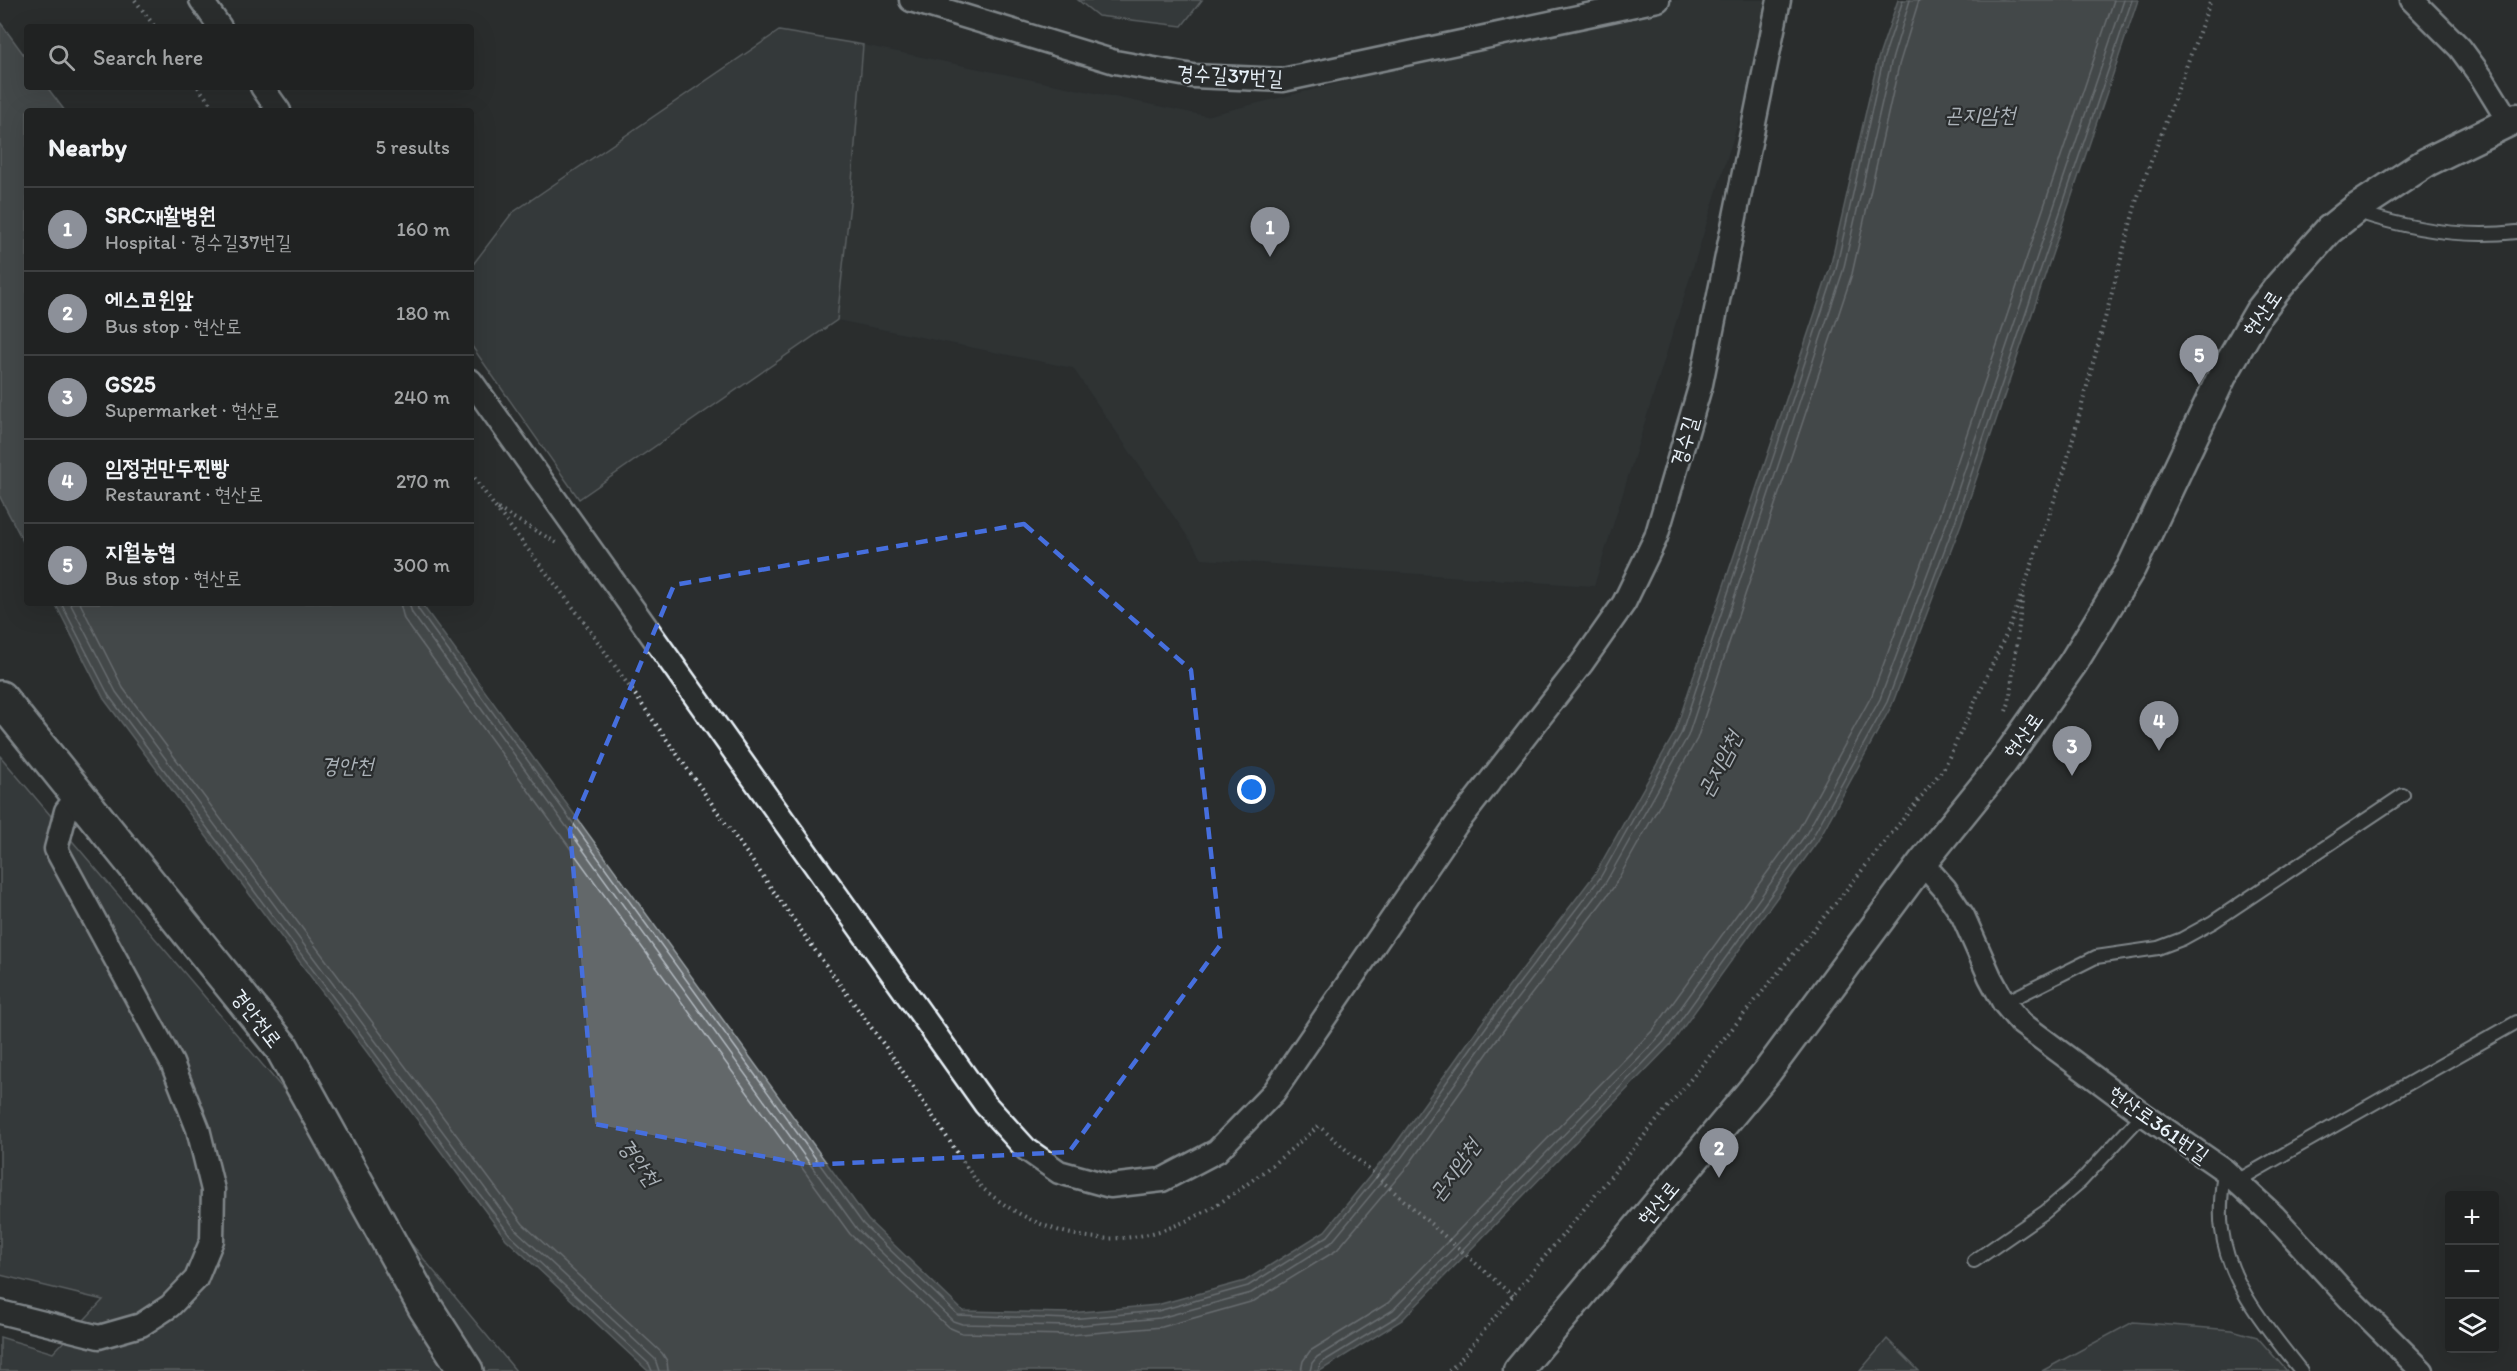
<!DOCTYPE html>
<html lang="en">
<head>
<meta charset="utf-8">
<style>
  :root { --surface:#202222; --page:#282a2a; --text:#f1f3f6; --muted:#a2a4a5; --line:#3d3f40; --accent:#8c9099 }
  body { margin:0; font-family:Itim,"Poor Story",sans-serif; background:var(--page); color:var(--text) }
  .controls { position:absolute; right:18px; bottom:18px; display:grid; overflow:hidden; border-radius:6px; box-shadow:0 6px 24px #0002 }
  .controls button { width:54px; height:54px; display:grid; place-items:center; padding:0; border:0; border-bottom:2px solid var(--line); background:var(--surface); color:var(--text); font:30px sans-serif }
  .you { position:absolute; left:1252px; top:790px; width:21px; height:21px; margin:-15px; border:4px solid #fff; border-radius:50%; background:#1a73e8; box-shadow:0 0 0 9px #1a73e833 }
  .badge { display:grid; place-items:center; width:39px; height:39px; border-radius:50%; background:var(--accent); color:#fff; font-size:20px; font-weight:700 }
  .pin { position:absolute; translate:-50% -50px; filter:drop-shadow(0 2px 3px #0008) }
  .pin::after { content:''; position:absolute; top:32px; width:21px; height:18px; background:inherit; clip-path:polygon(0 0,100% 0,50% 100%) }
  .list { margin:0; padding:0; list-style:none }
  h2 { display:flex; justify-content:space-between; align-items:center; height:78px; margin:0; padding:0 24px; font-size:26px }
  h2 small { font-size:20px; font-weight:400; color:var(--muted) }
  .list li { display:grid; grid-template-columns:39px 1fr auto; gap:18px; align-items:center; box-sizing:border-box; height:84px; padding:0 24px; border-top:2px solid var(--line) }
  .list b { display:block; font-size:22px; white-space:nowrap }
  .list p { margin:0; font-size:20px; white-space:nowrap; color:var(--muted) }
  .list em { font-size:20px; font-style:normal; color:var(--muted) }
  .icon { flex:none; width:33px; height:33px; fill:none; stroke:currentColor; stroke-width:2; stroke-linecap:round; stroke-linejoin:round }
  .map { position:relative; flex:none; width:2517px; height:1371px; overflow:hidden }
  .search { position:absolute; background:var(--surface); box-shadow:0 6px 24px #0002; left:24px; top:24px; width:450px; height:66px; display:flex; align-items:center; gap:15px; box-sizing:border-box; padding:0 21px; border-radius:6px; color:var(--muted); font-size:22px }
  .panel { position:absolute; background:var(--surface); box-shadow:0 6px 24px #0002; left:24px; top:108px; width:450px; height:498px; border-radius:6px }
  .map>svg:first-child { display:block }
</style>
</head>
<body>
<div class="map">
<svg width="2517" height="1371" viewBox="0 0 2517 1371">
  <rect width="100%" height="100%" fill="#2a2d2e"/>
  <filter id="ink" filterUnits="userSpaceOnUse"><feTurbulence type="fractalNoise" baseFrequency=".0167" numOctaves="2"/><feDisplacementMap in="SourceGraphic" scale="12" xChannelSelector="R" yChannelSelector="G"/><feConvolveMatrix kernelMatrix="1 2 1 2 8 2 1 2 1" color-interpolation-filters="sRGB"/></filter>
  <g filter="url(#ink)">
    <polygon fill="#363a3b" points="1675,0 1776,0 1594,586 1203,559 1073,368 837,320 851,194 863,45 1206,116"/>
    <g fill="#424648" stroke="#959ca0" stroke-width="1.5">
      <polygon points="1078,0 1202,0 1182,26 1098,16"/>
      <polygon points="779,31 863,45 851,194 837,320 579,499 471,345 471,267 512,213"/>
      <polygon points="0,756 306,1116 516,1371 0,1371 0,1337 53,1353 103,1300 0,1275"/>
      <polygon points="2133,1322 2232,1330 2257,1337 2287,1371 2042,1371"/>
      <polygon points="1887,1339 1919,1371 1860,1371"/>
    </g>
    <g fill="#63686b" stroke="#989fa3" stroke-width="1.5">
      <polygon points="1898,0 2138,0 1961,524 1892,705 1817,842 1672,1043 1402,1320 1320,1371 648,1371 506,1239 104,699 55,603 421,603 868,1220 963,1311 1070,1313 1157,1305 1245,1281 1325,1231 1392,1149 1486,1017 1595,874 1675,732 1830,268 1878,59"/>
      <polygon points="0,22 27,59 27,87 47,87 65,111 27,111 27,549 0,497"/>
    </g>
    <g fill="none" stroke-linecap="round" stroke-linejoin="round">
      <g stroke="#b3bac0" stroke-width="1.5">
        <polyline points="61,603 109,696 510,1235 649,1364 652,1371"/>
        <polyline points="70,603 116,692 516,1230 655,1359 659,1371"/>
        <polyline points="80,603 123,688 523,1224 662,1353 667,1361 668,1371"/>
        <polyline points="400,603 404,619 850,1234 948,1327 962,1333 1070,1335 1162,1327 1254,1301 1337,1250 1410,1163 1504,1030 1613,888 1697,739 1852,274 1899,65 1919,0"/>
        <polyline points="409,603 412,613 857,1229 953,1321 962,1324 1070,1326 1160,1318 1251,1293 1332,1242 1402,1157 1497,1025 1606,882 1688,736 1843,271 1891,63 1910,0"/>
        <polyline points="417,603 418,609 863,1224 958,1315 1070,1319 1158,1311 1248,1286 1328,1236 1396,1153 1491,1020 1600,878 1681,734 1836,269 1883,60 1903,0"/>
        <polyline points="1301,1371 1303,1361 1310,1351 1388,1303 1654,1029 1798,830 1872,695 1939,516 2114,0"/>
        <polyline points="1310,1371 1312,1363 1317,1357 1393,1310 1661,1035 1806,834 1880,699 1948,519 2124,0"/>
        <polyline points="1318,1371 1321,1363 1398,1316 1667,1039 1812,838 1887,702 1955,522 2132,0"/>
      </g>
      <g stroke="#e8f1f8" stroke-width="16">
        <g id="service">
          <path d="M2358,212c50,17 106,26 159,20"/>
          <polyline points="2004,1003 2096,957 2158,948 2182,939 2213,922 2403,795"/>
          <path d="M2224,1170c-2,19 -5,40 -2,60 7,55 46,99 79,141"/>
          <polyline points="2237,1181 2517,1022"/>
          <polyline points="1974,1261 2045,1212 2080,1182 2143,1114"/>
        </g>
      </g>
      <g stroke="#e8f1f8" stroke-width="27">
        <g id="minor">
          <polyline points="201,0 220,27"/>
          <polyline points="911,0 1115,62 1193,76 1283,80 1658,0"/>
          <polyline points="2412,0 2460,48 2482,78 2509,122"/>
          <polyline points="262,87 279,111"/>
          <polyline points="471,381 985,1104 1026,1149 1059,1172 1110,1186 1162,1180 1217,1151 1274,1092 1456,825 1582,663 1624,603 1656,537 1701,384 1779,0"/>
          <polyline points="1922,863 1945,889 1963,916 1990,977 2004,1003 2021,1023 2143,1114 2224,1170 2274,1216 2350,1299 2422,1371"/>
          <polyline points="0,1312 99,1337 141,1325 170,1306 196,1279 212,1240 213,1190 198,1129 172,1063 56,849 66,811 79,795"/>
        </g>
      </g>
      <g stroke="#e8f1f8" stroke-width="33">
        <polyline id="tertiary" points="1518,1371 1767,1072 1922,863 2001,765 2073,663 2131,568 2222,376 2259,312 2280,285 2329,230 2354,210 2427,162 2517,118"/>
      </g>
      <g stroke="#e8f1f8" stroke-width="38">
        <polyline id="secondary" points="0,698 282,1048 425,1307 466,1371"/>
      </g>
      <g stroke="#e8f1f8" stroke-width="4" stroke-dasharray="1.5 4.5" stroke-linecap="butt">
        <polyline points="135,0 155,27"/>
        <polyline points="198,87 216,111"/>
        <path d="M471,473l24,34 84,108 238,338 78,107 84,125c24,21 48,35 78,45 107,34 186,-41 262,-104l194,170"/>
        <polyline points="498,509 559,544"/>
        <polyline points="2006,711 2009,703 2023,594"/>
        <polyline points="1449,1371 1459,1361 1851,884 1944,768 2012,622 2064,472 2137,199 2211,0"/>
      </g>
      <use href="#service" stroke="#2a2d2e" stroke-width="12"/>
      <use href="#minor" stroke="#2a2d2e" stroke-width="22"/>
      <use href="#tertiary" stroke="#2a2d2e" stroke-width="28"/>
      <use href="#secondary" stroke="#2a2d2e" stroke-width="33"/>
    </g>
  </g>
  <path d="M0 0H2517V1371H0ZM1024,524l167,146 30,274 -152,208 -261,13 -213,-41 -25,-294 104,-245z" fill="#2a2d2e" fill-opacity=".55" fill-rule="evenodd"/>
  <path fill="none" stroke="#466fde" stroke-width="4.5" stroke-dasharray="12 8" stroke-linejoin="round" d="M1024,524l167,146 30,274 -152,208 -261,13 -213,-41 -25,-294 104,-245z"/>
  <g text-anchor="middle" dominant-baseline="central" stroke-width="4.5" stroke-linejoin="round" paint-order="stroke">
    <g font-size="21" fill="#e8f1f8" stroke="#2a2d2e">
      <text transform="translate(1230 75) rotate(3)">경수길37번길</text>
      <text transform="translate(2262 313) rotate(-56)">현산로</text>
      <text transform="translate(1684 441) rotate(-74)">경수길</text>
      <text transform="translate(2023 735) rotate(-55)">현산로</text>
      <text transform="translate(257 1018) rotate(52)">경안천로</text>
      <text transform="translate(2159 1124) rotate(35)">현산로361번길</text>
      <text transform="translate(1658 1203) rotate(-50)">현산로</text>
    </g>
    <g font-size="22" font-style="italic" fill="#acb3b9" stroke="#2a2d2e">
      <text x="1980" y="114">곤지암천</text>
      <text transform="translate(1719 764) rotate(-63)">곤지암천</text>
      <text x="347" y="765">경안천</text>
      <text transform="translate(639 1162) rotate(54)">경안천</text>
      <text transform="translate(1454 1170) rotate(-54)">곤지암천</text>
    </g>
  </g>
</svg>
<div class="controls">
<button>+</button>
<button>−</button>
<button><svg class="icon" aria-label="layers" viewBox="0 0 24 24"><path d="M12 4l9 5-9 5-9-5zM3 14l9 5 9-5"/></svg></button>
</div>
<div class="you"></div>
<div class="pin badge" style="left:1270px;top:257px">1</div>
<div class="pin badge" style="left:1719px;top:1178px">2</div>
<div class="pin badge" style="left:2072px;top:776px">3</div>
<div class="pin badge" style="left:2159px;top:751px">4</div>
<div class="pin badge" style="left:2199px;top:385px">5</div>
<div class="search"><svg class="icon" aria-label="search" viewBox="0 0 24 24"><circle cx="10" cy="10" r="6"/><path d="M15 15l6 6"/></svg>Search here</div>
<section class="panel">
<h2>Nearby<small>5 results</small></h2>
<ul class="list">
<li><span class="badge">1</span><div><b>SRC재활병원</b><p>Hospital · 경수길37번길</p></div><em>160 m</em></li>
<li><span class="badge">2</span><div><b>에스코윈앞</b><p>Bus stop · 현산로</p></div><em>180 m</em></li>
<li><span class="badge">3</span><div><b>GS25</b><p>Supermarket · 현산로</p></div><em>240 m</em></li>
<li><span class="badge">4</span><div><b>임정권만두찐빵</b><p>Restaurant · 현산로</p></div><em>270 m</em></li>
<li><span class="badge">5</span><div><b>지월농협</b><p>Bus stop · 현산로</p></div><em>300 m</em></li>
</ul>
</section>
</div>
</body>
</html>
